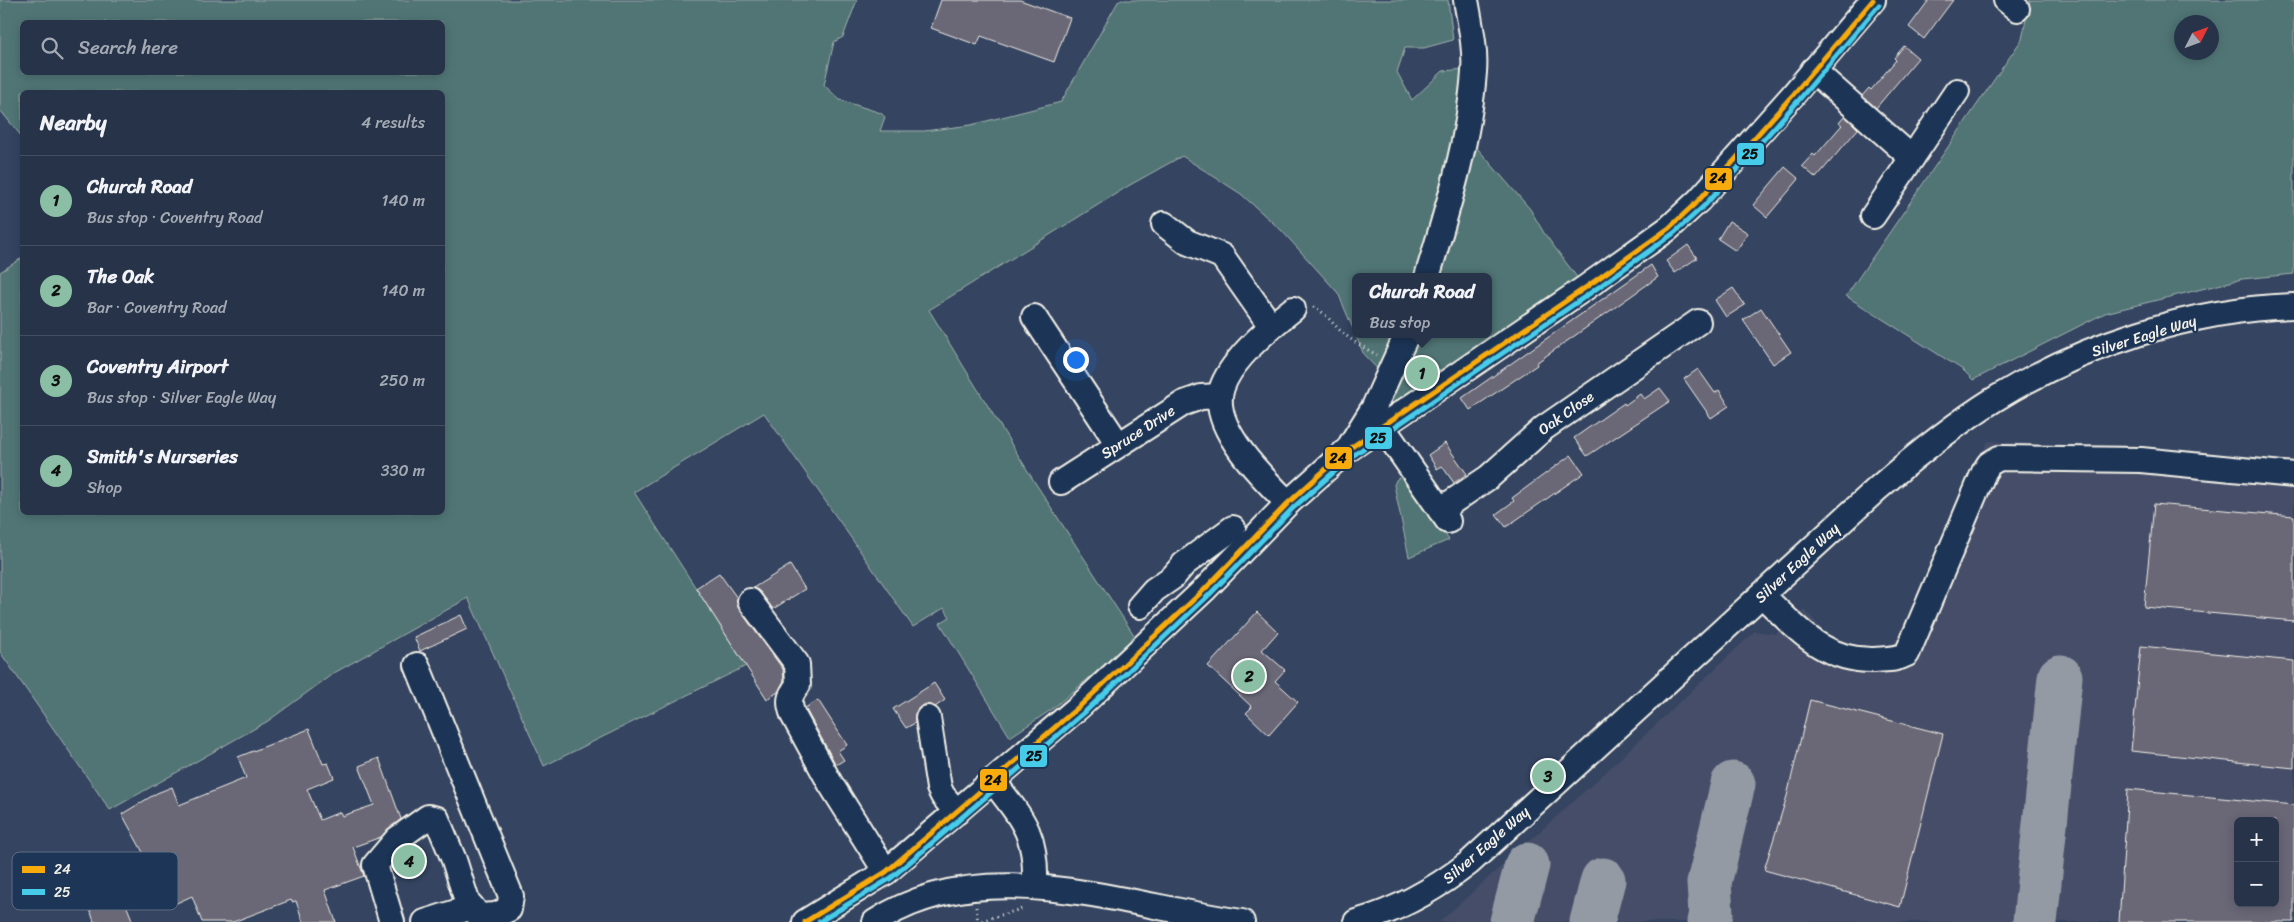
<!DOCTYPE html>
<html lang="en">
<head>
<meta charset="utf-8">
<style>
  :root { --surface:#273349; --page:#333f53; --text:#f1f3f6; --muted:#a4aab4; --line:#434e61; --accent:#8abfa5 }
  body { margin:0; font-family:Sriracha,sans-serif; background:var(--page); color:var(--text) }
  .controls { position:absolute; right:15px; bottom:15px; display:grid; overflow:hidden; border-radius:8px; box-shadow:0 2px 12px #0003 }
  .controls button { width:45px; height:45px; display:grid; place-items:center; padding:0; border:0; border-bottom:1px solid var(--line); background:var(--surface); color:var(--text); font:25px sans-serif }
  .compass { position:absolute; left:2174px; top:15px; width:45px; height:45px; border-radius:50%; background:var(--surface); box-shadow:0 2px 12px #0003; rotate:48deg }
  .you { position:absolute; left:1075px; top:359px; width:18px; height:18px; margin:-12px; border:4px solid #fff; border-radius:50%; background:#1a73e8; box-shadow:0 0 0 8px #1a73e833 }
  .badge { display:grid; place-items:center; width:32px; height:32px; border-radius:50%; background:var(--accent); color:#111; font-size:16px; font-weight:700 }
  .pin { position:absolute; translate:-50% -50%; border:2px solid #fff; box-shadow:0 1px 5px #0006 }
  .popup { position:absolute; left:1352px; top:273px; width:140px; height:65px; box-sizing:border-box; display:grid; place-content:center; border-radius:8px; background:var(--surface); filter:drop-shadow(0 1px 4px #0005); font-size:16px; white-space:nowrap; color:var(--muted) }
  .popup b { font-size:19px; color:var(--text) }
  .popup::after { content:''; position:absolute; left:50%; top:100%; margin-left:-10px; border:10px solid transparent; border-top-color:var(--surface) }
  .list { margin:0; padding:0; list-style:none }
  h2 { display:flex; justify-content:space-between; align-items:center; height:65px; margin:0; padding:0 20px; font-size:21px }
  h2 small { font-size:16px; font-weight:400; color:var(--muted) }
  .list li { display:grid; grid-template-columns:32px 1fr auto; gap:15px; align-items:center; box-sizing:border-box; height:90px; padding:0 20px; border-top:1px solid var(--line) }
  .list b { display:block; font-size:19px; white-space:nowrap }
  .list p { margin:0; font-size:16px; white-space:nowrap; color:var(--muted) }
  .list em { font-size:16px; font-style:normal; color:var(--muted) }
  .icon { flex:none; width:28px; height:28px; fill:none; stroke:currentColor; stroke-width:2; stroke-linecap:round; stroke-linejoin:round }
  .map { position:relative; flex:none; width:2294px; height:922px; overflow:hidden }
  .search { position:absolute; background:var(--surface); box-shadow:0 2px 12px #0003; left:20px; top:20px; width:425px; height:55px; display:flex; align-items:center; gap:12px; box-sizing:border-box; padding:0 18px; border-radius:8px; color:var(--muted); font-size:19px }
  .panel { position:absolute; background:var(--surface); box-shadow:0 2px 12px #0003; left:20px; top:90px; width:425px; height:425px; border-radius:8px }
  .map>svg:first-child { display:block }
</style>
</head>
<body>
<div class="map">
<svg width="2294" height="922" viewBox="0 0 2294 922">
  <rect width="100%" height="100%" fill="#344461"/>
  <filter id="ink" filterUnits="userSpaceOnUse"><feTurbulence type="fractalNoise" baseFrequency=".02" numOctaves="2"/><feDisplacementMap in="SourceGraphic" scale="10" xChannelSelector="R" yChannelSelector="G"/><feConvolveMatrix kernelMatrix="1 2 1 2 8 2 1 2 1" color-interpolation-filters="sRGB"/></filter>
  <g filter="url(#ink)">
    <path fill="#444e68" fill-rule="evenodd" d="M1988,441l217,13 89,12v456h-855l158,-142 158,-149 21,3 28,-25 20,23 37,16 32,-2zM2238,821h37v82h-37z"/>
    <g fill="#517475" stroke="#a2b2ae" fill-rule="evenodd">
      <path d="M0,0h857l-14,37 -9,5 -10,43 16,15 41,13 4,4 -5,14h44l47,-6 90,-23 58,-102h329l5,40 -29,8h-19l-8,24 15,28 31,-29 22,-2v65l65,75 14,24 41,55 -239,163 41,-72 -23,-24 -26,-62 -56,-62 -41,-37 -59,-38 -52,29 -201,125 105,171 102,157 -85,72 -41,27 -70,-114 10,-6 -6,-9 -31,19 -149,-214 -130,79 112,174 -202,100 -76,-168 -134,75 -66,48 -158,89 -110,-158v-380l22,-14v254h420v-420h-420v45l-22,-27zM22,22h420v50h-420zM1356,277h132v57h-132z"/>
      <path d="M2030,0h264v274l-52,5 -137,34 -132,67 -10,-10 -117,-74 176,-257zM2182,22h30v30h-30z"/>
      <polygon points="1400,477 1408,480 1449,540 1409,557 1394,485 1396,480"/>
    </g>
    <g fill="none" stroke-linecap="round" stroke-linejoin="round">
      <g stroke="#949aa4" stroke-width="45">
        <polyline points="1512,922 1527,865"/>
        <polyline points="1592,922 1603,880"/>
        <polyline points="1709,922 1711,913 1709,883 1733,784"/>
        <polyline points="2035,922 2060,677"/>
      </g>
    </g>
    <g fill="#6b6777" stroke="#f4f1e8" fill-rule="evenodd">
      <polygon points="941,0 1020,0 1070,18 1054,62 981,36 977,45 931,28"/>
      <polygon points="1929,0 1953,0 1924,39 1909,27"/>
      <polygon points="1904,46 1918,58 1876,108 1862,96 1869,88 1871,90 1896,60 1894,58"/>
      <polygon points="1845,116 1858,129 1816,178 1802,166 1813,154 1815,156 1842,125 1839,123"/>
      <polygon points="1785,167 1799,179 1767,217 1753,205"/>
      <polygon points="1729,221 1748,233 1736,251 1718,239"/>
      <polygon points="1688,245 1697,258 1675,273 1666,261"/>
      <polygon points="1651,265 1658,277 1536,363 1537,365 1470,410 1462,398"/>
      <polygon points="1733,288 1745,305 1726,317 1715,300"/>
      <polygon points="1761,308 1791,352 1773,364 1743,320"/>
      <polygon points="1698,369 1715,393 1719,390 1729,406 1711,418 1684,379"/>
      <polygon points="1660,388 1670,401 1587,456 1574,438 1624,403 1625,405 1640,394 1644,399"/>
      <polygon points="1445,443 1467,474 1454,483 1442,466 1437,469 1428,455"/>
      <polygon points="1571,455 1584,473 1506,527 1496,514 1514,501 1512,498"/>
      <polygon points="2154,504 2294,516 2294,621 2144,607"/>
      <polygon points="790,565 805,589 773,609 761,593 753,588"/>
      <polygon points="719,573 737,598 739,609 783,669 784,681 778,692 767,699 696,588"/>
      <polygon points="1257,612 1278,632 1262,650 1285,670 1275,681 1298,702 1269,735 1246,713 1252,707 1208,666"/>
      <polygon points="461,615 467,629 420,651 414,637"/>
      <polygon points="2141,646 2294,661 2294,768 2131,751"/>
      <polygon points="934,683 945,700 935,707 926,704 920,707 915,714 915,723 906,728 893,709"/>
      <polygon points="818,700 847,745 838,751 844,760 836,765 805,708"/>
      <polygon points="1810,700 1943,734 1900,907 1764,870 1787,796"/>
      <polygon points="309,729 323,764 328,763 334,778 307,789 320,820 340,812 342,816 374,805 359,766 379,758 401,819 381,837 353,847 364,876 325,890 336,922 303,922 296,901 292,902 291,900 233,922 202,922 192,896 170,906 148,854 145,856 122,814 157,793 172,787 179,805 246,778 238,757"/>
      <path d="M2128,789l166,16v117h-175zM2238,821h37v82h-37z"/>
      <polygon points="123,897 133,922 94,922 90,909"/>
    </g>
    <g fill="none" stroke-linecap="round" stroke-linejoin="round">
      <g stroke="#f4f1e8" stroke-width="28">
        <g id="minor">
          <polyline points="2006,0 2017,9"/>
          <polyline points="1813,70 1912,158"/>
          <polyline points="1873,216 1957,91"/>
          <polyline points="1164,224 1187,242 1222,256 1271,326"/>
          <path d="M1427,277c20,-66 42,-136 47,-205 2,-23 -4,-49 -8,-72"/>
          <polyline points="1034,317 1118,444"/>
          <polyline points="1382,426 1448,521"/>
          <polyline points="1351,444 1374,407 1407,334"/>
          <polyline points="1061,482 1184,403 1201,397 1220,396"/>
          <path d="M1288,503c-24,-24 -72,-70 -68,-107 4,-31 50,-69 73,-87"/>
          <polyline points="1440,510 1489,477 1544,428 1698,322"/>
          <path d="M1762,595c35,33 60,66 112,65 12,-1 22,0 33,-6l77,-182 5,-8 10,-6 142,2 153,15"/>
          <path d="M750,601l47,63 1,21c-9,11 -10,17 -5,30l37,68 56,89"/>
          <polyline points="1140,606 1154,590 1173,577 1184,564 1233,528"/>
          <polyline points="928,718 939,788 943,796 957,812"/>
          <path d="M993,781c31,40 44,54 42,105"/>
          <polyline points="392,922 375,865 397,839 428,817 437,819 454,860 467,901 479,916 496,915 509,909 511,896 417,665"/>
          <polyline points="425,922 472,907"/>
          <polyline points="805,922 886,872 1081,705 1205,589 1288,503 1346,451 1585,288 1669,228 1699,200 1792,96 1873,0"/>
          <path d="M875,922c108,-72 250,-16 367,0"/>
          <path d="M1356,922c43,-12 78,-32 113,-59l408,-374c38,-33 76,-64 118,-90 88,-54 196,-90 299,-93"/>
        </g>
      </g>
      <g stroke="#f4f1e8" stroke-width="3" stroke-dasharray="1 4" stroke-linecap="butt">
        <path d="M1313,307c14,6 19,17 30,26 10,9 22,15 34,22"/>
        <polyline points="976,907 978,922"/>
        <polyline points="977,922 1025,908"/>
      </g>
      <use href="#minor" stroke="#1d3557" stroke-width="24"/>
      <g stroke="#1d3557" stroke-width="9">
        <polyline id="bus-1" points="805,922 886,872 1081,705 1205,589 1288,503 1346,451 1585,288 1669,228 1699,200 1792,96 1873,0"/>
      </g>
      <g stroke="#1d3557" stroke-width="9">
        <polyline id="bus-2" points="819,922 891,878 1086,711 1210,594 1293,508 1351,457 1589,294 1674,233 1705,205 1798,101 1879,5"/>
      </g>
      <use href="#bus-1" stroke="#f8ab0d" stroke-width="5"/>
      <use href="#bus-2" stroke="#46cce9" stroke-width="5"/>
    </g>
  </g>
  <g text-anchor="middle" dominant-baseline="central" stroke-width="4.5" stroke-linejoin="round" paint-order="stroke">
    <g font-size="15" fill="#f4f1e8" stroke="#1d3557">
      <text transform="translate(2144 336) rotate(-17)">Silver Eagle Way</text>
      <text transform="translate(1566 413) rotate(-35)">Oak Close</text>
      <text transform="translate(1138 432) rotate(-33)">Spruce Drive</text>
      <text transform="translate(1797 563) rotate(-43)">Silver Eagle Way</text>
      <text transform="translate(1486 845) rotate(-41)">Silver Eagle Way</text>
    </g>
  </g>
  <rect x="12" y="852" width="166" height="58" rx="8" fill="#1d3557" stroke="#5e6d82" stroke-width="1"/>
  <rect x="22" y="866" width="23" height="7" fill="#f8ab0d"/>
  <rect x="22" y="889" width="23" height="6" fill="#46cce9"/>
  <g font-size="14" fill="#f4f1e8">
    <text x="54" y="874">24</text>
    <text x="54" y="897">25</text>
  </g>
  <g stroke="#1d3557" stroke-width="2">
    <rect x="1736" y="142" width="29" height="24" rx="5" fill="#46cce9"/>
    <rect x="1704" y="167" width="29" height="24" rx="5" fill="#f8ab0d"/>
    <rect x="1364" y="426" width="29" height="24" rx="5" fill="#46cce9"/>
    <rect x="1324" y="446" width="29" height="24" rx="5" fill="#f8ab0d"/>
    <rect x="1019" y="744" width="29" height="24" rx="5" fill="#46cce9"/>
    <rect x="979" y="768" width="29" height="24" rx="5" fill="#f8ab0d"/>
  </g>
  <g font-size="14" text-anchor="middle" font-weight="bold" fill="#111">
    <text x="1750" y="159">25</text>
    <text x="1718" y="183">24</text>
    <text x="1378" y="443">25</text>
    <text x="1338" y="463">24</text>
    <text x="1034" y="761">25</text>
    <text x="993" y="785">24</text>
  </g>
</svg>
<div class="controls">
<button>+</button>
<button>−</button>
</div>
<svg class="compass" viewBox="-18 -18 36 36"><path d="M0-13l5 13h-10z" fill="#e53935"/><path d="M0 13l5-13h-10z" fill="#a4aab4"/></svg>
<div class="you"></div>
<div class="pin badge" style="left:1422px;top:373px">1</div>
<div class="popup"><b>Church Road</b>Bus stop</div>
<div class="pin badge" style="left:1249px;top:676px">2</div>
<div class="pin badge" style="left:1548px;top:776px">3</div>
<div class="pin badge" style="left:409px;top:861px">4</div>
<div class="search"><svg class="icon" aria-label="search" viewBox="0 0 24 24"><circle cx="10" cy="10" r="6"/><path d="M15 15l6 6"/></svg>Search here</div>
<section class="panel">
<h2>Nearby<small>4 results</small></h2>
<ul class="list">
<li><span class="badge">1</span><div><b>Church Road</b><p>Bus stop · Coventry Road</p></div><em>140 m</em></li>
<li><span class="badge">2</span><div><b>The Oak</b><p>Bar · Coventry Road</p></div><em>140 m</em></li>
<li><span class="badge">3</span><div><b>Coventry Airport</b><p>Bus stop · Silver Eagle Way</p></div><em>250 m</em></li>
<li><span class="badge">4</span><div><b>Smith's Nurseries</b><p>Shop</p></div><em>330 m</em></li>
</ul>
</section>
</div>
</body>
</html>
